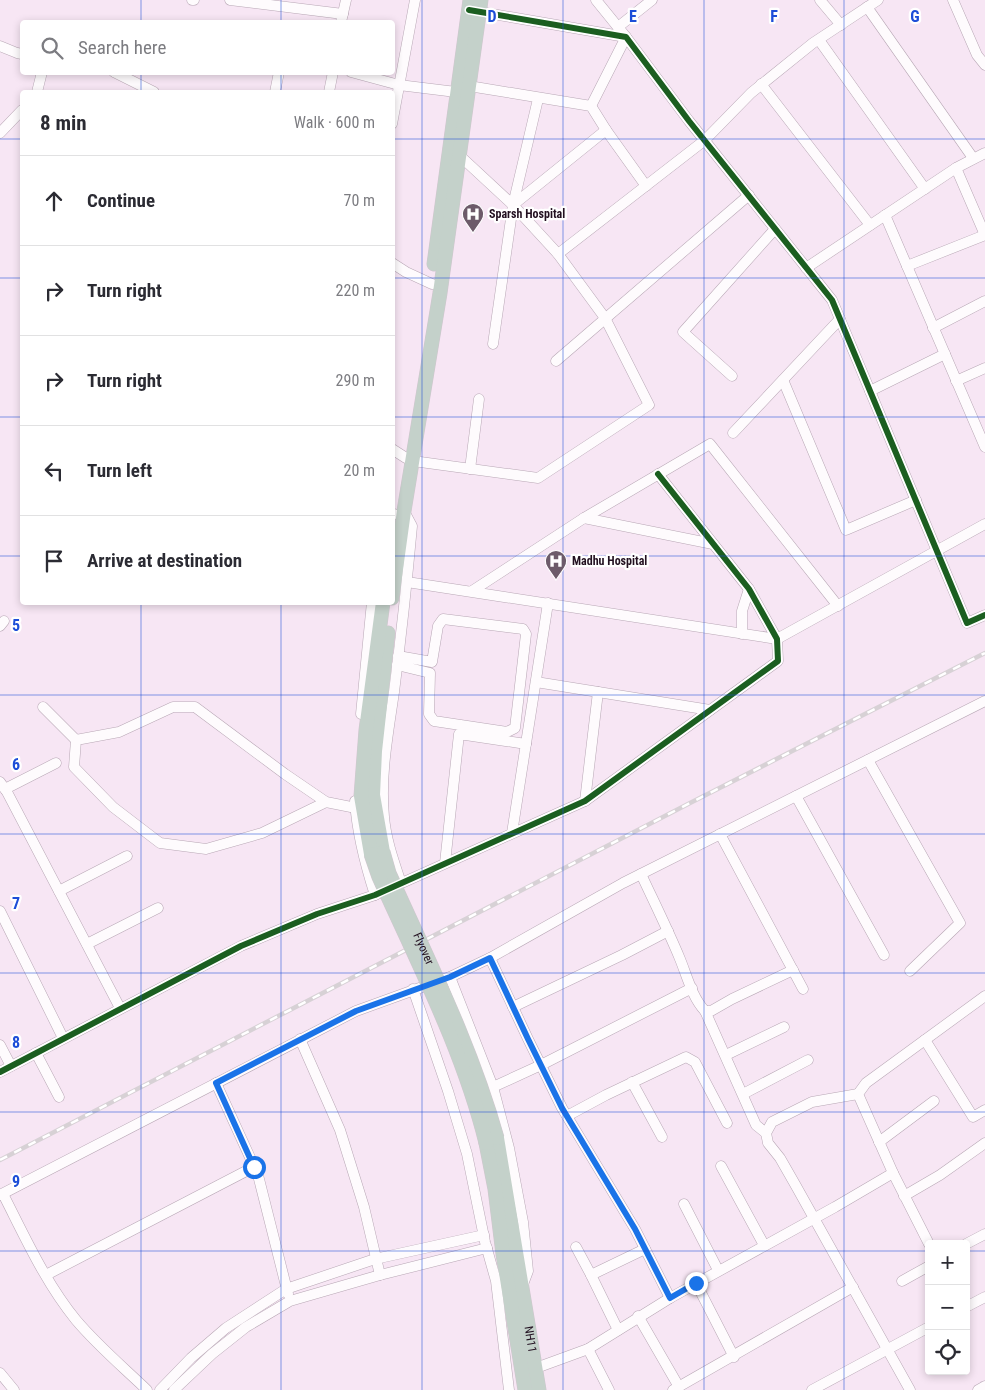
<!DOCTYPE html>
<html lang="en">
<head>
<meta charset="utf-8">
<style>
  :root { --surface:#fff; --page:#f2f2f3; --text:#2b2b33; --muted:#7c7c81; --line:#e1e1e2 }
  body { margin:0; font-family:"Roboto Condensed",sans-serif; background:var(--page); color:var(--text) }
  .controls { position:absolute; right:15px; bottom:15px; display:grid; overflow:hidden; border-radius:5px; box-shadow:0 2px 8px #0003 }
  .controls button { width:45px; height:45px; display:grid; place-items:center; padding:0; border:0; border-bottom:1px solid var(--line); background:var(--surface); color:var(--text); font:25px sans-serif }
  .stop { position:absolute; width:15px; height:15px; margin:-11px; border:4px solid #1a73e8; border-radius:50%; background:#fff }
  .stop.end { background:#1a73e8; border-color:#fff; box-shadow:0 1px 5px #0008 }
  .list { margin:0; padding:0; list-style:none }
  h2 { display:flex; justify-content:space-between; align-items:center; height:65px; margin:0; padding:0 20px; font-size:21px }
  h2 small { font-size:16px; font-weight:400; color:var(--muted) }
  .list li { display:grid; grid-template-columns:32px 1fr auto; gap:15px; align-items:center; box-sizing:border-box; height:90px; padding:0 20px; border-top:1px solid var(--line) }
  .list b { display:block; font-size:19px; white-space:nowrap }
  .list em { font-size:16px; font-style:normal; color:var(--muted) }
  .icon { flex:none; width:28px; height:28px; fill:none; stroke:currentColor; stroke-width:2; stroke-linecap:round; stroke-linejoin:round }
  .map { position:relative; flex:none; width:985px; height:1390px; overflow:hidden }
  .search { position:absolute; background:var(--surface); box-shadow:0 2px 8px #0003; left:20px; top:20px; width:375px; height:55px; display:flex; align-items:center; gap:12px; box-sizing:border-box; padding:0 18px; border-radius:5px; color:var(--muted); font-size:19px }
  .panel { position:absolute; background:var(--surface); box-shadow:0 2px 8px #0003; left:20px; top:90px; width:375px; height:515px; border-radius:5px }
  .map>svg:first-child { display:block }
</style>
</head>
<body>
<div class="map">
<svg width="985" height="1390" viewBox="0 0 985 1390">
  <rect width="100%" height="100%" fill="#f7e6f4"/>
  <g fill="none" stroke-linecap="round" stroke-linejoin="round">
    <g stroke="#b8a7b5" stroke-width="11">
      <g id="minor">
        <polyline points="192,0 194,0"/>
        <polyline points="230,0 343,14"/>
        <polyline points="820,0 841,25"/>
        <polyline points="953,0 977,55 985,65"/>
        <polyline points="867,7 973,158"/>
        <polyline points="475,11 626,37 689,121 832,300 967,623 985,615"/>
        <polyline points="341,22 346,0"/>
        <polyline points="618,27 652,0"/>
        <polyline points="819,40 925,189"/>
        <polyline points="0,46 17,53 22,54"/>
        <polyline points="114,72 154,92"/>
        <polyline points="351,72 399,85 456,92"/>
        <polyline points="761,84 870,225"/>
        <polyline points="469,86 591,106 606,130 646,186"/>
        <polyline points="37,92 42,72"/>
        <polyline points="275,92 279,72"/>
        <polyline points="329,92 333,72"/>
        <polyline points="591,106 626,37 596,0"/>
        <polyline points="392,124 415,0"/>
        <polyline points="0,133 22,110"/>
        <polyline points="956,168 985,235"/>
        <polyline points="513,205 606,130"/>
        <polyline points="885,215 985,447"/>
        <polyline points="558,254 705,140 751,93 813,43 878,0"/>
        <polyline points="392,263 406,272 432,284"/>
        <polyline points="907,266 985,235"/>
        <polyline points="806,268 956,168 985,153"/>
        <polyline points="933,328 985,301"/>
        <polyline points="493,344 513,205 538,99"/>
        <polyline points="556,361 749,195"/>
        <polyline points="732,376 683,332 775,229"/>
        <polyline points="783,380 846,530 916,500"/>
        <polyline points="956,381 985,368"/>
        <polyline points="870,391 945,354"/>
        <polyline points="733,433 840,319"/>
        <polyline points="392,449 406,458"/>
        <polyline points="413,461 538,478 649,405 605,318 558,254 513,205 459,155"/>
        <polyline points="470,469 479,399"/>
        <polyline points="392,515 394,514"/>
        <polyline points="584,518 713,544"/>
        <polyline points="407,582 777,639 985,524"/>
        <polyline points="472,591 584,518 710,444 838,606"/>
        <polyline points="0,626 4,621"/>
        <polyline points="742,634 742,611 749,589"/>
        <polyline points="397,665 430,673 429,714 434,721 507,732 515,728 526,634 523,629 443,619 438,626 432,662 398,656"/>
        <polyline points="536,682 710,710"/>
        <polyline points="43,707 76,740"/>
        <polyline points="361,714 372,602"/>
        <polyline points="868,760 960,923 910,971"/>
        <polyline points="0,782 7,792 120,1008"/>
        <polyline points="5,789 56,763"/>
        <polyline points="796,796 884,955"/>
        <path d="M355,801c2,33 10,63 20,94"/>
        <polyline points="585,801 598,692"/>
        <polyline points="326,802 285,774 195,707 173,707 119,732 76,740 74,767 113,807 160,843 206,849 262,833 326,802 356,808"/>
        <polyline points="512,833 548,603"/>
        <polyline points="720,834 803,989"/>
        <polyline points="445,863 459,734 526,744"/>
        <path d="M641,874c13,28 27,56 39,85 7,17 12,38 25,52l51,114 10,8"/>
        <path d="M401,883c-7,-21 -15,-43 -17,-66 -4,-42 4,-83 10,-125 7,-55 13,-111 18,-166l-8,-15"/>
        <polyline points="59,891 127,856"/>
        <polyline points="0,911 63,1038"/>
        <polyline points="87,944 158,908"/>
        <polyline points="490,958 528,1039 562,1108 635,1229 670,1298"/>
        <polyline points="450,977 493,1087 509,1148 523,1222 528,1271 522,1287"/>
        <polyline points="413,989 448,1091 467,1154 485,1242 496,1281 509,1390"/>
        <polyline points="513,1007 622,955 668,931"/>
        <polyline points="705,1011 711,1011 732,999 793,970"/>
        <polyline points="300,1039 340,1130 364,1207 380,1275"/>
        <polyline points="925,1040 973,1117 985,1110"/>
        <polyline points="0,1045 11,1066"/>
        <polyline points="36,1053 59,1097"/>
        <polyline points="726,1055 784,1027"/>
        <polyline points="0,1072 241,946 317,914 375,895 585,801 778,661 777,639 749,589 658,474"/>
        <polyline points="632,1082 662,1137"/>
        <polyline points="216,1083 258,1175 288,1294"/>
        <polyline points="493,1087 541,1065 692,988"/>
        <polyline points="743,1094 808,1060"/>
        <polyline points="858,1094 812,1102 772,1122 766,1133 768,1143 780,1158 796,1186 910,1390"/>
        <polyline points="567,1116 606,1095 686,1057 695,1062 727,1123"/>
        <polyline points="879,1142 934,1101"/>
        <polyline points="721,1166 764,1245"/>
        <path d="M3,1194c22,43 42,88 73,126 21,25 47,47 71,70"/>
        <polyline points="0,1195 356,1011 450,977 490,958 623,883 985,701"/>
        <polyline points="904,1196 940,1175 985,1143"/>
        <polyline points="684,1204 718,1270"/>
        <polyline points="929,1244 893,1173 858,1094 866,1083 985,996"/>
        <polyline points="966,1244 985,1234"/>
        <polyline points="576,1247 591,1275"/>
        <polyline points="46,1275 254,1167"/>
        <polyline points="902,1281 929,1266"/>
        <polyline points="696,1283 734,1357"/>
        <polyline points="966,1307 985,1297"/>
        <polyline points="638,1316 679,1387"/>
        <polyline points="618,1330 591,1275 645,1249"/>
        <polyline points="588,1349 609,1390"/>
        <polyline points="536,1368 588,1349 670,1298 835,1207 893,1173"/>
        <polyline points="0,1373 14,1390"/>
        <polyline points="160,1390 191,1358 226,1328 286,1289 375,1259 484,1235"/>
        <polyline points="174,1390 212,1354 246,1327 290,1301 380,1275 487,1248"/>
        <polyline points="673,1390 853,1287"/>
        <polyline points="812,1390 929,1327"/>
        <polyline points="978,1390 985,1386"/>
      </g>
    </g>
    <g stroke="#d0c6ce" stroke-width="15">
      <g id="highway">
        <polyline points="434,264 470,0"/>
        <polyline points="392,598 404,511 440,293 481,0"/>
        <polyline points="383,852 373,795 375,751 388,633"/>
        <polyline points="371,854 361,796 366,730 383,602"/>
        <path id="s1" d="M497,1138l42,252"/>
        <polyline points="486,1143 495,1189 503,1254 525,1390"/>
      </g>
    </g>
    <use href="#minor" stroke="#fefbfd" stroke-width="10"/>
    <use href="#highway" stroke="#c4d1ca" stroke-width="14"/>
    <g stroke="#d7d1d5" stroke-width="4.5">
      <polyline id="rail" points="0,1160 690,803 985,653"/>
    </g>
    <use href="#rail" stroke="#fff" stroke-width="2.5" stroke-dasharray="8" stroke-linecap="butt"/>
    <g stroke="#d0c6ce" stroke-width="15" stroke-linecap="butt">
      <g id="highway-bridge">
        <path id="s2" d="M383,852l6,21c39,87 82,172 108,265"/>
        <path d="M371,854l8,23c39,87 84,173 107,266"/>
      </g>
    </g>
    <use href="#highway-bridge" stroke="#c4d1ca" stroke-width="14"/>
    <g stroke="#fff" stroke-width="9">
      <g id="cycleway">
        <polyline points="469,10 626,37 689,121 832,300 967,623 985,615"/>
        <polyline points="0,1072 241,946 317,914 375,895 585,801 778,661 777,639 749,589 658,474"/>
      </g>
    </g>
    <use href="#cycleway" stroke="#1b5e20" stroke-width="6"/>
  </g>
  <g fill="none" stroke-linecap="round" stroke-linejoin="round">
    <polyline stroke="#1a73e8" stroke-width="6" points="254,1167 216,1083 356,1011 450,977 490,958 528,1039 562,1108 635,1229 670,1298 696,1283"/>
  </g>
  <path fill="none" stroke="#1d4ed8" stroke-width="1" stroke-opacity="0.55" d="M141,0v22M281,0v22M422,0v1390M563,0v1390M704,0v1390M844,0v1390M141,72v20M281,72v20M0,139h22M392,139h593M0,278h22M392,278h593M0,417h22M392,417h593M0,556h22M392,556h593M141,602v788M281,602v788M0,695h985M0,834h985M0,973h985M0,1112h985M0,1251h929M966,1251h19"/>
  <defs>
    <g id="hospital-pin" transform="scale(1.125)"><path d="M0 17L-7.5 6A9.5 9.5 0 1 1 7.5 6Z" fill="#6d5b6a" stroke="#fff"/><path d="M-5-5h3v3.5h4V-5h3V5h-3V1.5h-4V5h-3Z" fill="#fff"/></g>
  </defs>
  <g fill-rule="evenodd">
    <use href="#hospital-pin" x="473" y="214"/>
    <use href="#hospital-pin" x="556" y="561"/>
  </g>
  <g text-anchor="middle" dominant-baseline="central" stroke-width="4.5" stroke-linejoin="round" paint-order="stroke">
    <g font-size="12" font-weight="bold" fill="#221020" stroke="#fff" text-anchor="start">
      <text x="489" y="214">Sparsh Hospital</text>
      <text x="572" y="561">Madhu Hospital</text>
    </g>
    <g font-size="12" fill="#221020" stroke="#fff">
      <text stroke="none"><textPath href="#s2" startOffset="105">Flyover</textPath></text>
      <text stroke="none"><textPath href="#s1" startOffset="204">NH11</textPath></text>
    </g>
  </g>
  <g font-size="16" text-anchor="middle" font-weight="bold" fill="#1d4ed8" stroke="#fff" stroke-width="4.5" stroke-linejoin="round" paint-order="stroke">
    <text x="492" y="22">D</text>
    <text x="633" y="22">E</text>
    <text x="774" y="22">F</text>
    <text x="915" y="22">G</text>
    <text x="16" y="631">5</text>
    <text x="16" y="770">6</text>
    <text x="16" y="909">7</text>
    <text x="16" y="1048">8</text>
    <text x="16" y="1187">9</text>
  </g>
</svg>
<div class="controls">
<button>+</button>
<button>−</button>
<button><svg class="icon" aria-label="locate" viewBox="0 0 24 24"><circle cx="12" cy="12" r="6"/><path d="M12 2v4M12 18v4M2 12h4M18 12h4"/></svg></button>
</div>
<div class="stop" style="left:254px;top:1167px"></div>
<div class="stop end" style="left:696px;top:1283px"></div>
<div class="search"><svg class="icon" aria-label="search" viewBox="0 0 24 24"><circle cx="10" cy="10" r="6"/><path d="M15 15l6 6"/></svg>Search here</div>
<section class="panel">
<h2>8 min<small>Walk · 600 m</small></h2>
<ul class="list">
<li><svg class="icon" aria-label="ahead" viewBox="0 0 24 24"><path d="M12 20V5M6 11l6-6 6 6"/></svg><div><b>Continue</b></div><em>70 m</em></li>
<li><svg class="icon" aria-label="right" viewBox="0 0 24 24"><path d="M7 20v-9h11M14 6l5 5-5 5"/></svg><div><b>Turn right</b></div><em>220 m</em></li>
<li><svg class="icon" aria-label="right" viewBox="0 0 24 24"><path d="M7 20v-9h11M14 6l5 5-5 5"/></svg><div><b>Turn right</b></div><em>290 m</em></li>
<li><svg class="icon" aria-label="left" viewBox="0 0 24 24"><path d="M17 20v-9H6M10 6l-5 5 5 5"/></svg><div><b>Turn left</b></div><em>20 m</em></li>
<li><svg class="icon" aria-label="arrive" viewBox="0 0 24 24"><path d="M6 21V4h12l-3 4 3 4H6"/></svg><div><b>Arrive at destination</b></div></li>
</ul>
</section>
</div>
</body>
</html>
